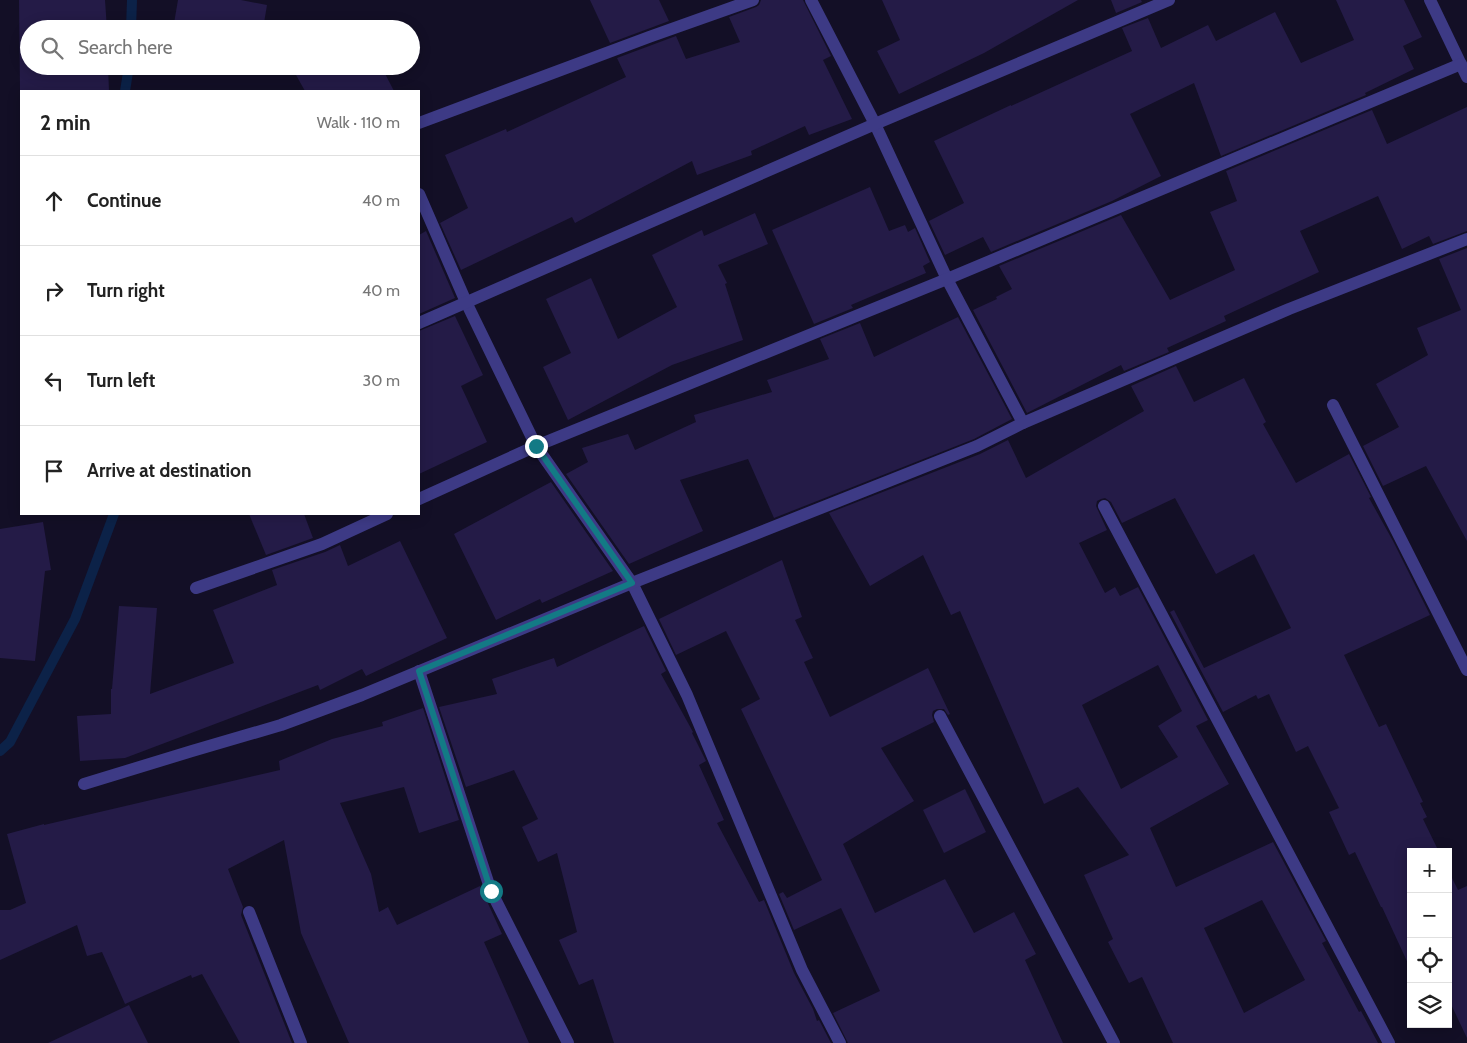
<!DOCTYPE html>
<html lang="en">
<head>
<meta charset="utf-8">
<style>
  :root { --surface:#fff; --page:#f6f6f6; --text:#222; --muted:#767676; --line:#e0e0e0 }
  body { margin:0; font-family:Cabin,sans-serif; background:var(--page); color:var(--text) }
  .controls { position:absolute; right:15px; bottom:15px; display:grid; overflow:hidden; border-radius:0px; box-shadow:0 2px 12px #0003 }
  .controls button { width:45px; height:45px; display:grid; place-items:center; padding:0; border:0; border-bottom:1px solid var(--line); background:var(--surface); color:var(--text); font:25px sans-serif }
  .stop { position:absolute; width:15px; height:15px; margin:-11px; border:4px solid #137a85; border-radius:50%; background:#fff }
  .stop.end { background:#137a85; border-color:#fff; box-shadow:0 1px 5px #0008 }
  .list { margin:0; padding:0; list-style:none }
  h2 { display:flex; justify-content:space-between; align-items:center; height:65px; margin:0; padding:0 20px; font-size:21px }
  h2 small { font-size:16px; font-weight:400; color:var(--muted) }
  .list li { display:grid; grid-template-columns:32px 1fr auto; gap:15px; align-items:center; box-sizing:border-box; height:90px; padding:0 20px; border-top:1px solid var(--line) }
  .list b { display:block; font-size:19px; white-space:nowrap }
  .list em { font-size:16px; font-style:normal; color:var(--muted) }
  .icon { flex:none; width:28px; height:28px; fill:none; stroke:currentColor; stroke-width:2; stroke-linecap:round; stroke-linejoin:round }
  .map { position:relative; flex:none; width:1467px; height:1043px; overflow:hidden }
  .search { position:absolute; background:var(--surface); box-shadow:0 2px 12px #0003; left:20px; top:20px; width:400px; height:55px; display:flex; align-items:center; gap:12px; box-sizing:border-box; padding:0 18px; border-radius:28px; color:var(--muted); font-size:19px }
  .panel { position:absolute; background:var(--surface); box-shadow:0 2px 12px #0003; left:20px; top:90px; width:400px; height:425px; border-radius:0px }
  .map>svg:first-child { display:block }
</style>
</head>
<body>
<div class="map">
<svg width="1467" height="1043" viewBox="0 0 1467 1043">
  <rect width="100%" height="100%" fill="#130f26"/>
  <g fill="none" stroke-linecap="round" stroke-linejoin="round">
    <g stroke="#0c2248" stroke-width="10">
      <polyline points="131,29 132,0"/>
      <polyline points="125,91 129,66"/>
      <polyline points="0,751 10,742 75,619 114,514"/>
    </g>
  </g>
  <g fill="#241b47" fill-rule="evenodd">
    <polygon points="19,0 105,0 107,29 29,29 29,66 108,66 109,91 20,91"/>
    <polygon points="178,0 241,0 267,5 263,29 173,29"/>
    <polygon points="590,0 659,0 669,21 610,43"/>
    <polygon points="761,0 803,0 831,56 823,60 852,119 809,135 805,126 751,151 752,155 697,175 692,161 575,223 572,217 461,270 440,223 468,208 445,155 506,129 507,132 626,77 617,58 676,36 686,59 740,42 729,17 756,7 759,5"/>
    <polygon points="882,0 1078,0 984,53 899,94 877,51 900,40"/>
    <polygon points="1111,0 1141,0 1142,2 1116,13"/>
    <polygon points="1336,0 1404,0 1422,37 1403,46 1414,69 1365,93 1366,95 1221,156 1194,83 1130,114 1161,176 1112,201 991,252 983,237 945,255 929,221 964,203 934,141 1011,105 1011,106 1132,51 1122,28 1148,18 1161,48 1208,25 1216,41 1275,12 1301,63 1354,40"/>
    <polygon points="291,66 381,66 394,91 305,91"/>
    <polygon points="1467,107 1467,231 1433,244 1429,236 1402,249 1378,196 1300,231 1319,272 1224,316 1226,321 1167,348 1169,352 1124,371 1121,365 1027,413 973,310 997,299 996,297 1012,289 999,266 1121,215 1170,300 1235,270 1210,212 1237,201 1226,171 1372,110 1387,144"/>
    <polygon points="870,187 889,231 905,225 908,232 915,228 930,262 923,266 926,273 851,305 853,308 814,324 772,230"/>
    <polygon points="755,213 768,244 718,265 727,283 725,284 743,340 672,365 568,420 543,367 571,353 546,299 591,278 618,339 677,307 652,255 702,230 704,236"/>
    <polygon points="426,231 455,298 419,314 419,235"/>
    <polygon points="1467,248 1467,541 1426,466 1383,486 1363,446 1399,427 1376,384 1428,355 1417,328 1461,310 1439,259"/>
    <polygon points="455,316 483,375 461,386 487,442 419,474 419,331"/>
    <polygon points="958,317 1012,419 974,439 774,518 748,459 680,480 703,531 629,564 566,474 588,462 582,448 628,434 635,450 696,422 694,415 772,392 767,380 829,359 820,339 860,323 874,357"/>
    <path d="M1176,366l18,36 50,-24 22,44 -3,2 33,59 53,-29 22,43 -2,1 24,43 37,74 -86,40 35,72 7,-3 37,78 -3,1 7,14 -4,2 16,33h-28v118l-29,-63h-1l-26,-55 -6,3 -20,-43 10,-4 -31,-62 -12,6 -27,-58 -11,5 -2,-4 -33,17 -53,-100 4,-2 30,58 87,-40 -37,-74 -38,20 -41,-76 -53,25 -11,-21 -6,-4 -4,1 -4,2 -1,5 11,24 -28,13 26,50 10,-6 5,9 18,-9 70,133 -12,6 33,58 -79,44 26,59 97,-45 53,99 -4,2 37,69 2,-1 17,32h-205l-31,-66 -13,6 -21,-41 5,-3 -29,-64 45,-20 -51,-68 -34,17 -84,-193 -9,4 -28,-60 -53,31 -41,-73 151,-59 28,-14 18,38 118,-67 -13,-25zM1158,665l24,46 -24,15 20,31 -57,32 -39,-84zM1262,900l43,80 -61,33 -40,-85z"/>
    <polygon points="551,482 613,571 542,603 540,599 496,620 454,534"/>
    <polygon points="249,514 304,514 313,538 266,555"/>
    <polygon points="43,522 51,570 45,571 35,661 0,658 0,529"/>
    <polygon points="400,541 447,638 366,676 362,669 320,690 318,685 125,758 80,761 77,716 111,714 111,689 112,689 119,606 157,608 150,694 234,663 213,610 277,585 272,570 325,552 340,545 348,566"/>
    <polygon points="782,560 802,617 795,620 813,658 804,662 830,717 928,668 950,714 948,715 944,709 937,709 933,711 932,715 934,722 881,748 914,801 843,844 875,913 945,879 974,933 1014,912 1036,954 1025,960 1063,1043 848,1043 833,1013 880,991 841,908 794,930 779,894 783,892 787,898 822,880 741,709 760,699 726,631 676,655 659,619"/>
    <polygon points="644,626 666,671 661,674 693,732 692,733 706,761 699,765 724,820 717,823 759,902 764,900 794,973 813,1009 817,1021 819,1020 831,1043 614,1043 593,979 579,985 559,940 577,932 557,853 538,862 522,827 538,819 514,770 466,787 439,707 497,694 492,679 554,658 557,667"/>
    <polygon points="423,708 459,820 419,833 404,787 340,803 371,874 379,912 388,907 397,925 480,886 502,934 484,942 529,1043 349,1043 301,933 284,840 228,869 243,907 241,915 292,1043 240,1043 202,974 192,978 191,975 125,1004 102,952 87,956 77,925 0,960 0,910 10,910 26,903 7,834 44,824 44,825 280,770 279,761 332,739 383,726 382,722"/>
    <polygon points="965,789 986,832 944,853 923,810"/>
    <polygon points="1448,870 1458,890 1467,886 1467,1038 1448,998"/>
    <polygon points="129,1005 148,1043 48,1043"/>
  </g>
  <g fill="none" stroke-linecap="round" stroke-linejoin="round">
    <g stroke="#3d3a85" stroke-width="12">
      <polyline points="811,0 875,124 947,279 1023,423"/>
      <polyline points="1430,0 1467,77"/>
      <polyline points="419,123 649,37 753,0"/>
      <polyline points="419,194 466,302 536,446 632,583 687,695 802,970 840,1043"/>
      <polyline points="419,323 875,124 1169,0"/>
      <polyline points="1333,405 1467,670"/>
      <polyline points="419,499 536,446 947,279 1461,64"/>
      <polyline points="1104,506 1389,1043"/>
      <polyline points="196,588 322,544 387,514"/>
      <polyline points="419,671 491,891 568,1043"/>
      <polyline points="940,716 1114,1043"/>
      <polyline points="84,784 192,751 281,725 362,695 632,583 977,446 1023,423 1289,309 1467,239"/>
      <polyline points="249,912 301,1043"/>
    </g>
  </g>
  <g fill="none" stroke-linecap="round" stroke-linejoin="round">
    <polyline stroke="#137a85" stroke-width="6" points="491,891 419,671 632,583 536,446"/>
  </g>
</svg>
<div class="controls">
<button>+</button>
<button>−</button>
<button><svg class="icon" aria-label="locate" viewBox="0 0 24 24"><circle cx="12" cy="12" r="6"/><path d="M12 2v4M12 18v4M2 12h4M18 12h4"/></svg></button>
<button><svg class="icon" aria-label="layers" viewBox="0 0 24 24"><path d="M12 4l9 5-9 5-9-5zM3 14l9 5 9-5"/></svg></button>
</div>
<div class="stop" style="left:491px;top:891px"></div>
<div class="stop end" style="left:536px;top:446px"></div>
<div class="search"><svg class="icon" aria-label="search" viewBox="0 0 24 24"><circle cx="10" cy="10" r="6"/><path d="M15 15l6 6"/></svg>Search here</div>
<section class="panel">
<h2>2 min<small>Walk · 110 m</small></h2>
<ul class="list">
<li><svg class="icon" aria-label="ahead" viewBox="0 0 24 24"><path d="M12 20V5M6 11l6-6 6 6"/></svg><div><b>Continue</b></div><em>40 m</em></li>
<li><svg class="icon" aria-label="right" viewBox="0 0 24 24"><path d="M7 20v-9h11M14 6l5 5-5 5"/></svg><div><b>Turn right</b></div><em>40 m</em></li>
<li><svg class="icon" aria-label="left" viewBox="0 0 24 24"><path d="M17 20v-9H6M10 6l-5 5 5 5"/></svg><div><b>Turn left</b></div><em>30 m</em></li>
<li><svg class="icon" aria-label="arrive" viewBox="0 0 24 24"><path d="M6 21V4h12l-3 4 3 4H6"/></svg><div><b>Arrive at destination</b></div></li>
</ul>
</section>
</div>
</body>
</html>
